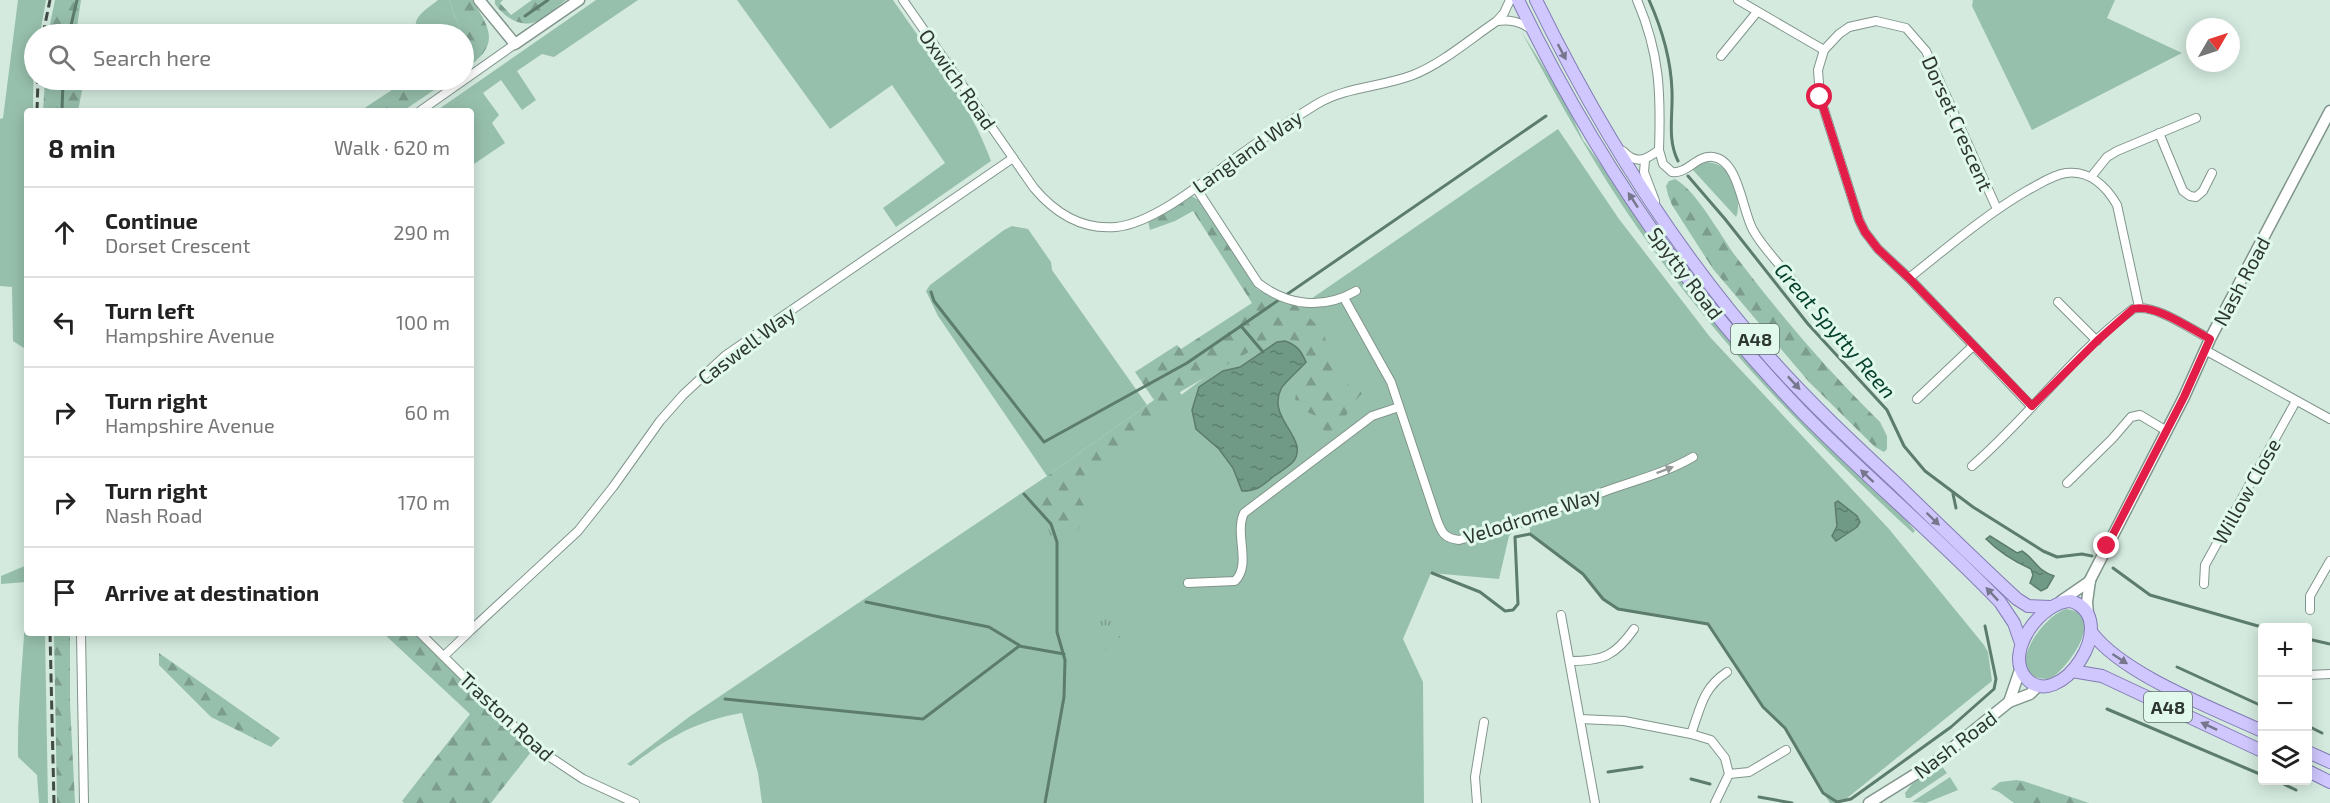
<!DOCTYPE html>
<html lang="en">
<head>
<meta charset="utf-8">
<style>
  :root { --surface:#fff; --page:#f6f6f6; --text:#222; --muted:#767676; --line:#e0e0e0 }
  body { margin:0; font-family:"Exo 2",sans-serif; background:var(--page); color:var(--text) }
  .controls { position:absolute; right:18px; bottom:18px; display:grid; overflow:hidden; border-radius:6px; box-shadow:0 3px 15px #0003 }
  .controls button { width:54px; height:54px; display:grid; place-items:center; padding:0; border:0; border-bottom:2px solid var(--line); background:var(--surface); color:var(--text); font:30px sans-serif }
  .compass { position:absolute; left:2186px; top:18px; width:54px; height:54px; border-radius:50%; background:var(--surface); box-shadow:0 3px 15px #0003; rotate:51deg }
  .stop { position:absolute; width:18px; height:18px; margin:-14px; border:4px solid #e11d48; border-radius:50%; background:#fff }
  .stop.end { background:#e11d48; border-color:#fff; box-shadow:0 2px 6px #0008 }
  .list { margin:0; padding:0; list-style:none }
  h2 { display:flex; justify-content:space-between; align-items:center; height:78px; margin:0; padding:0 24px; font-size:26px }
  h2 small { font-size:20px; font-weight:400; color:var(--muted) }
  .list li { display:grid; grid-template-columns:39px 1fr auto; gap:18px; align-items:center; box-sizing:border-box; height:90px; padding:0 24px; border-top:2px solid var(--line) }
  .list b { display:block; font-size:22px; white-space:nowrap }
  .list p { margin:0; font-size:20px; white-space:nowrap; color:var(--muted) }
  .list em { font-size:20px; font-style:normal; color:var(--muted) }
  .icon { flex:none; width:33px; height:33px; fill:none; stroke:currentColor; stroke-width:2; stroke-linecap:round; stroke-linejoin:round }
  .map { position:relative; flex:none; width:2330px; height:803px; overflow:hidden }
  .search { position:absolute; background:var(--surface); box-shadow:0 3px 15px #0003; left:24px; top:24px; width:450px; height:66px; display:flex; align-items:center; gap:15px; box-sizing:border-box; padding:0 21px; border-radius:33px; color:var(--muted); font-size:22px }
  .panel { position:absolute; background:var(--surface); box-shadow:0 3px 15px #0003; left:24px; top:108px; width:450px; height:528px; border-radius:6px }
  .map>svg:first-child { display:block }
</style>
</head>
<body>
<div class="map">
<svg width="2330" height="803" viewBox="0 0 2330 803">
  <defs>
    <pattern id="forest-firs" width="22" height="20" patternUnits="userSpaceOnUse" patternTransform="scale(1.5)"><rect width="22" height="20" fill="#97c0ac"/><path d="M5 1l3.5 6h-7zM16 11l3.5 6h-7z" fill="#7c9d8d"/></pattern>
    <pattern id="park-tufts" width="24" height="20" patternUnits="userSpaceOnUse" patternTransform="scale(1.5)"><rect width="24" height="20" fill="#97c0ac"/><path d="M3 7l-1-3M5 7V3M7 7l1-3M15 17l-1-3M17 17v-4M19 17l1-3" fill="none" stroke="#7c9d8d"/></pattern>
    <pattern id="water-ripples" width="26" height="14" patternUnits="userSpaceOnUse" patternTransform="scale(1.5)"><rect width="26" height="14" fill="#709a86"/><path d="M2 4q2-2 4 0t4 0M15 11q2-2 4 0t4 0" fill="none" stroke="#5c7e6e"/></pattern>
  </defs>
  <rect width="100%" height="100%" fill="#d4eadf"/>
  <g fill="#97c0ac">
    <polygon points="18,0 46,0 40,34 34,34 33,111 27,111 27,350 13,341 12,287 0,286 0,119 3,118"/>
    <path d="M438,0h11l12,32 -1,2h-41c-11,-15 8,-25 19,-34z"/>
    <polygon points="596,0 638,0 554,57 542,54 517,71 536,100 522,110 501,80 483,93 499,115 492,123 505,143 471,166 471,111 436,111"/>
    <path d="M737,0h156c35,51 77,102 98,161l-95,66 -13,-19 62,-45 -53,-78 -62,44z"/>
    <polygon points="1973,0 2115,0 2107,18 2182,53 2032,130 1972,6"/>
    <path d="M1521,31l43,68 19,41 111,152 209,224 12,15 -2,2c-101,-93 -195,-190 -274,-303 -44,-63 -81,-131 -118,-199z"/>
    <path d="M1558,129l61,90 91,118 179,192 95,116 4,7 4,29 -151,122h-11l-24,-36 -21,-39 -22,-21 -55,-83 -90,-15 -15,-10 -20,-25 -53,-40v-6h-13l-8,8 -10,43 -68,-6 -28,66 20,43 1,121h-662l-4,-30 -16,-60c-46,8 -75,25 -111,53l-4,-2 62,-47 358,-241 -109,-160 -12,-25 4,-6 74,-55 8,-4 16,3 23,33 1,8 95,135 -100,71 11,11 234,-175z"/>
    <path d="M1703,162c7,0 13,1 19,5 12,9 20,37 14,50l-44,-48z"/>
    <path d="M27,565v68h18l3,170h-9l-2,-28 -19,-18c-1,-59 8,-117 8,-175l-25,2v-8z"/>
    <path d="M2066,609c42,5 2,59 -16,70 -52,2 -10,-62 16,-70z"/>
    <polygon points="1941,765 1947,773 1910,798 1906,798 1905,793 1912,784"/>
    <polygon points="1950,777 1958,790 1926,803 1912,802"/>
  </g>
  <g fill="url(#forest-firs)">
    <polygon points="55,0 81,0 76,34 48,34"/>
    <path d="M449,0h23c21,32 27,46 -8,70v-36h-4l1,-2z"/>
    <path d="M495,0h8l-3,3 11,12 21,-15h34c-9,7 -20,18 -31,22 -15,6 -32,-6 -40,-18z"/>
    <polygon points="45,80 84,80 78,111 43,111"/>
    <polygon points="407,80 449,80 403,111 360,111"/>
    <path d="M1675,179c22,12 46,58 62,79 44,58 91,113 143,164l7,14v13l-3,3 -9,-5 -66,-65 -96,-113 -41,-64 -4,-10 -2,-9 3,-5z"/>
    <path d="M1190,195l10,6 57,88 13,7 28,9 25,27 12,34 7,37 6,1 2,6 -13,17 -8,5 -9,-3 -4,-13 -11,-5 -10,-12 2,-10 -5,-10 14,-17 -11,-21 -15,-4 -21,9 -79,46 4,9c-8,10 -19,12 -25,23l-83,67 13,24 -16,22 -10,4 -12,-4 -10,-27 6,-34 107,-76 -19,-28 42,-27 4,4 71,-46 -59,-92 -18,10 -25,9 -2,-9z"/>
    <polygon points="1362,377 1370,378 1372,383 1355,401 1348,401 1346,390 1349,382 1358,383"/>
    <polygon points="54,633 70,633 70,703 75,803 57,803"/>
    <polygon points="383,633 420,633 535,747 491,803 404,803 402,801 470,714"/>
    <polygon points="159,653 280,738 271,747 211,717 159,665"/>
    <polygon points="2016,780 2023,781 2089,803 2014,803 1999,792 1991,789 2000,782"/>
  </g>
  <polygon fill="url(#park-tufts)" points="1095,606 1120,629 1121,636 1106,650 1098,650"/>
  <g fill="url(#water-ripples)" stroke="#5c7c6c" stroke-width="1.5">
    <path d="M1285,341c12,4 16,10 21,21 -6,7 -23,22 -25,27 -15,30 30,50 12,73 -5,5 -13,10 -19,14 -12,10 -16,15 -32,15l-9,-23 -14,-19 -23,-20 -4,-19 7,-23 24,-16 17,-4 37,-25z"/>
    <polygon points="1838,501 1857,516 1860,522 1857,527 1836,541 1832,536 1837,526 1835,503"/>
    <path d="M1990,536l27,17 5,-2c14,9 15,20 32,25l-7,12 -6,3 -11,-8 3,-8 -2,-6c-18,-8 -31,-16 -45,-30z"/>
  </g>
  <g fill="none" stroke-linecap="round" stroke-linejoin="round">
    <g stroke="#5c7c6c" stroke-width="3">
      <path d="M1649,0c13,29 22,59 23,91 1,25 -5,48 6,70"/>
      <polyline points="525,16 548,0"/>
      <polyline points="69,34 77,0"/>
      <polyline points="62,111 63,80"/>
      <polyline points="1688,176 1725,219 1808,324 1887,410 1904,446 1925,471 1973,507 2043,551 2057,557 2082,554 2092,556"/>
      <polyline points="931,292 934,301 1044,442 1187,363 1241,326 1263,352"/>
      <polyline points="1241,326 1546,116"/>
      <polyline points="1024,494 1051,524 1057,542 1057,632 1065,660 1064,697 1045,803"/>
      <polyline points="1953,494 1956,508"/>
      <polyline points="2113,568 2150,595 2265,628"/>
      <polyline points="1432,573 1480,592 1505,611 1513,610 1518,604 1515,537 1530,534 1583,574 1603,599 1618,609 1708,624 1763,707 1785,728 1823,793 1837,802 1851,799 1951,727 1994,689 1996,679 1985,626"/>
      <polyline points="866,602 989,627 1019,645"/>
      <polyline points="2308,639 2330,644"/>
      <polyline points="2177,667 2262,706"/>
      <polyline points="725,699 923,719 1019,646 1064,654"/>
      <polyline points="2107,709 2262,775"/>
      <polyline points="2308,726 2322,733"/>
      <polyline points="1608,772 1642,767"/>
      <polyline points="1691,779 1710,784"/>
      <polyline points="2275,780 2296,790"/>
      <polyline points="1759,797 1792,803"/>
    </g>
    <g stroke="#80958b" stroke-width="10">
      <g id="street">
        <path d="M903,0l131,188c21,25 48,42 82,39 40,-4 92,-49 125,-73 25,-18 50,-34 76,-50 28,-17 65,-17 96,-29 30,-12 57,-36 84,-54l7,-8 6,-13"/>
        <path d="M1637,0c23,54 24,93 22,150"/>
        <polyline points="1738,0 1824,50"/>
        <path d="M1497,21c14,-2 24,1 35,9"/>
        <polyline points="1721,56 1757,12"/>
        <polyline points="420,111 515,44"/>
        <polyline points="2159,133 2183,191 2190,196 2196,197 2203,191 2212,173"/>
        <path d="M1623,151c13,14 23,9 36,-1l4,14 9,8c16,2 24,-17 41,-15 26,3 29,54 40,73 11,20 32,40 46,58"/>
        <polyline points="1645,160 1644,172 1655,201"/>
        <polyline points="2091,177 2107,157 2117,151 2196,118"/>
        <path d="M1196,188l62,95c30,23 65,27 98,8"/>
        <polyline points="1997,209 1926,51 1906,28 1876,21 1849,27 1839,34 1824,50 1818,70 1820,97 1859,220 1865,232 1878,249 1909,278 2032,407"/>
        <path d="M1909,278c39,-31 76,-63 119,-88 12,-6 24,-15 38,-17 23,-3 40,13 51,32l22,102"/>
        <path d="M1344,298l47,84 46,138c5,13 7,18 22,20 48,-14 96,-31 144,-48 30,-11 63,-19 90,-35"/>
        <polyline points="2058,302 2097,341"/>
        <polyline points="2205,350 2330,419"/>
        <polyline points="1917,399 1973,346"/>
        <path d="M1972,466c57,-49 101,-112 161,-157 22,-6 57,20 77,30"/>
        <polyline points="2067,483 2112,439 2131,417 2140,415 2165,430"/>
        <path d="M1188,583l47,-2c17,-17 -1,-47 9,-68l128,-97 27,-9"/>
        <polyline points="2204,584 2205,565 2296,401"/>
        <polyline points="2310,610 2310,596 2330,561"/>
        <polyline points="1561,615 1595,803"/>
        <polyline points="471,630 578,531 613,487 660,421 683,395 726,355 1013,158"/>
        <polyline points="81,633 84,803"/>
        <polyline points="420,633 535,747 583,779 635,803"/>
        <polyline points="444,656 468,633"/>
        <path d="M1570,661c33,0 45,-5 64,-32"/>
        <polyline points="2308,675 2330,674"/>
        <polyline points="1580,719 1624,721 1691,734 1711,740 1725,758 1729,774 1715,803"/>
        <path d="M1691,734c10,-27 11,-45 36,-62"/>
        <polyline points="1729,774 1749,772 1786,750"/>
        <polyline points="1477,803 1475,777 1484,722"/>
      </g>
    </g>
    <g stroke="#80958b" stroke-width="13">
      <g id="secondary">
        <polyline points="479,0 515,44 579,0"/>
        <polyline points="2061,601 2090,581"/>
        <polyline points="2088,614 2087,602 2090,580 2184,397 2210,339 2330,111"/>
        <polyline points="2009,702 2020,670"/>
        <polyline points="1869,803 1935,762 2009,702 2030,694 2037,687"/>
      </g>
    </g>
    <g stroke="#827cb4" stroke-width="14">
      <g id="primary">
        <path d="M1518,0c73,151 169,293 285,413 64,65 134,123 197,189l14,21 7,20"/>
        <path d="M1536,0c63,129 139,251 235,359 39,44 82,84 125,124 40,39 80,78 121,116l11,7 23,1"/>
        <path d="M2071,601c53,18 -13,114 -45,77 -23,-26 16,-77 45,-77z"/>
        <path d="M2092,633c32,42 121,75 170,98"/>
        <polyline points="2072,671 2102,676 2262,751"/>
        <polyline points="2308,752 2330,762"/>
        <polyline points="2308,771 2330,782"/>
      </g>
    </g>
    <use href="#street" stroke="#fff" stroke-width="8"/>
    <use href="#secondary" stroke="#fff" stroke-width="10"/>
    <use href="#primary" stroke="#cfc7fd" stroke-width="12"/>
    <g stroke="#404b45" stroke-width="3" stroke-dasharray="9 4.5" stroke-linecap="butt">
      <polyline points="43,34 50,0"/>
      <polyline points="37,111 38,80"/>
      <polyline points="50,633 54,803"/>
    </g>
  </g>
  <defs><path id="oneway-solid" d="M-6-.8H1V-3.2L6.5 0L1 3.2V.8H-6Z" transform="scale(1.5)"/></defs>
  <g fill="#76778d">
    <use href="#oneway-solid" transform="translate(1562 52) rotate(62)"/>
    <use href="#oneway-solid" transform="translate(1633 200) rotate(-123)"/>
    <use href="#oneway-solid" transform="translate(1794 383) rotate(47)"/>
    <use href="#oneway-solid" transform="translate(1867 476) rotate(-137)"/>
    <use href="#oneway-solid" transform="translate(1933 519) rotate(44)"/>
    <use href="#oneway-solid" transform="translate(1992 594) rotate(-133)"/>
    <use href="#oneway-solid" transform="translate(2120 659) rotate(33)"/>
    <use href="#oneway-solid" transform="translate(2209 726) rotate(-155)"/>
  </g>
  <use fill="#969a98" href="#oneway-solid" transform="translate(1665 470) rotate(-21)"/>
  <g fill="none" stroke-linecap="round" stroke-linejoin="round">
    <path stroke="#e11d48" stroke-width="8" d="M1820,97l39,123 6,12 13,17 31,29 123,128 65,-65 36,-32c21,-6 58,20 77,30l-26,58 -77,149"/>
  </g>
  <g text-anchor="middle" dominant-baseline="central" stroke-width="6" stroke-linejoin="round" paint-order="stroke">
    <g fill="#e1f8ec" stroke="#637069" stroke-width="1.5">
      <rect x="1731" y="324" width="48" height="30" rx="4.5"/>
      <rect x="2144" y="692" width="48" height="30" rx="4.5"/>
    </g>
    <g font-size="18" font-weight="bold" fill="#2d3631">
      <text x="1755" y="339">A48</text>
      <text x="2168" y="707">A48</text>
    </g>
    <g font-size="20" fill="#2d3631" stroke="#e1f8ec">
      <text transform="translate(958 79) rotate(55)">Oxwich Road</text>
      <text transform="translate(1958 123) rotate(66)">Dorset Crescent</text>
      <text transform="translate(1247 151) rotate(-35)">Langland Way</text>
      <text transform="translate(1686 273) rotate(53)">Spytty Road</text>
      <text transform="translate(2241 281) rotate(-62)">Nash Road</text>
      <text transform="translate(746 345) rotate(-37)">Caswell Way</text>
      <text transform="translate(2246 491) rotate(-61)">Willow Close</text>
      <text transform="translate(1532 515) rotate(-18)">Velodrome Way</text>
      <text transform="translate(507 716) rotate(43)">Traston Road</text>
      <text transform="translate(1955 744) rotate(-37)">Nash Road</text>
    </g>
    <g font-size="21" font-style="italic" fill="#023f2a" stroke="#e1f8ec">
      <text transform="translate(1836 330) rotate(49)">Great Spytty Reen</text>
    </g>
  </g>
</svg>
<div class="controls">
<button>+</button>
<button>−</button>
<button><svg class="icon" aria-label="layers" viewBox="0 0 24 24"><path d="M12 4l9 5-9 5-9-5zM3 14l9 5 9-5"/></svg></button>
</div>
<svg class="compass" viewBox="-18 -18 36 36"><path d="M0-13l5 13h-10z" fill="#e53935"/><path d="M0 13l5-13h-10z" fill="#767676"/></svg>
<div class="stop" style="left:1820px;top:97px"></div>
<div class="stop end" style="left:2107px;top:546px"></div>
<div class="search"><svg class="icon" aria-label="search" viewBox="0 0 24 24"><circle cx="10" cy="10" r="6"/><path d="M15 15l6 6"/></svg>Search here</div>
<section class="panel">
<h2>8 min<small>Walk · 620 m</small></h2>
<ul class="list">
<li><svg class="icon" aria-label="ahead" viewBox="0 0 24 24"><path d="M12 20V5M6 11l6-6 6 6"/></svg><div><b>Continue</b><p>Dorset Crescent</p></div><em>290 m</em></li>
<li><svg class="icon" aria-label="left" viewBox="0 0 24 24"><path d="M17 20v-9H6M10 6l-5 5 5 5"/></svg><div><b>Turn left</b><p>Hampshire Avenue</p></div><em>100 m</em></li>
<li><svg class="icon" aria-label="right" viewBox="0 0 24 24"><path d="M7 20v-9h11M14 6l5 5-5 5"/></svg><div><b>Turn right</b><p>Hampshire Avenue</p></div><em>60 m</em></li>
<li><svg class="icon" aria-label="right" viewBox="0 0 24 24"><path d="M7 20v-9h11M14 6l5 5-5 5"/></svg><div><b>Turn right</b><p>Nash Road</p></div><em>170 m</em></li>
<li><svg class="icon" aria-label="arrive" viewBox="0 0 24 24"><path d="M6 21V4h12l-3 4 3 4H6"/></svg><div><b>Arrive at destination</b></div></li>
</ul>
</section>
</div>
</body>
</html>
